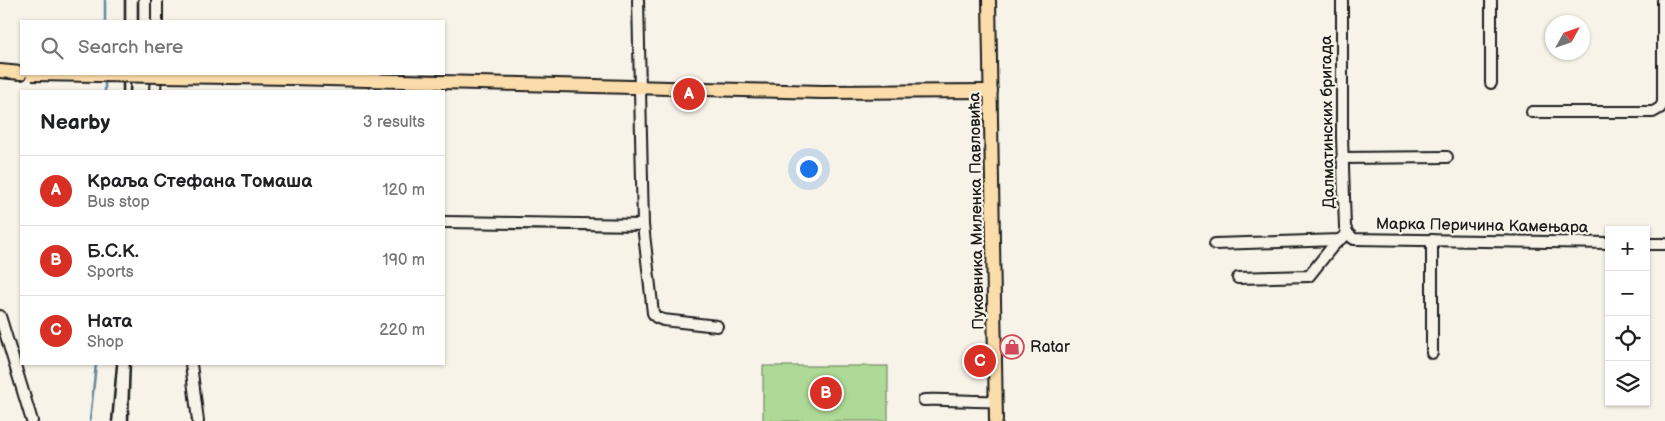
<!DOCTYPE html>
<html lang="en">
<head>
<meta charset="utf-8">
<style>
  :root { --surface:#fff; --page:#f2f2f2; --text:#202124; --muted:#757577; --line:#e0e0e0; --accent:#d93025 }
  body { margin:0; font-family:"Balsamiq Sans",sans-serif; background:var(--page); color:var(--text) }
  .controls { position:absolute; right:15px; bottom:15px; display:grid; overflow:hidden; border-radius:0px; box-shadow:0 1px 4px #0004 }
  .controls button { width:45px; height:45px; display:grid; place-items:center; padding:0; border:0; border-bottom:1px solid var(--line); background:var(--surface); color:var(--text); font:25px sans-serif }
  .compass { position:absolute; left:1545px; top:15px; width:45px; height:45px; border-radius:50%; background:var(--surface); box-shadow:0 1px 4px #0004; rotate:50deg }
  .you { position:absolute; left:808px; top:168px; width:18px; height:18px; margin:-12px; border:4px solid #fff; border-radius:50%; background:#1a73e8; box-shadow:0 0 0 8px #1a73e833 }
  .badge { display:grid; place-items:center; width:32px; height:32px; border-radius:50%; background:var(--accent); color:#fff; font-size:16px; font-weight:700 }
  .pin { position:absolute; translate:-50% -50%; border:2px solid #fff; box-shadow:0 1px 5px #0006 }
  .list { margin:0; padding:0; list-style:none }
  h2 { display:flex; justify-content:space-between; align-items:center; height:65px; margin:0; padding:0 20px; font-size:21px }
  h2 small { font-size:16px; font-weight:400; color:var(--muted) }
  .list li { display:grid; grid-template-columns:32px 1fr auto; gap:15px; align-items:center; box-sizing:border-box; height:70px; padding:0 20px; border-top:1px solid var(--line) }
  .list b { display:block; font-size:19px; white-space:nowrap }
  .list p { margin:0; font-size:16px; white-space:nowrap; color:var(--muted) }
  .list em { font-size:16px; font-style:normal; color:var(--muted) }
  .icon { flex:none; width:28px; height:28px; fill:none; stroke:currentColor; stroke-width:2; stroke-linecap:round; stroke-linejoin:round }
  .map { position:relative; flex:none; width:1665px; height:421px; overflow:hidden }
  .search { position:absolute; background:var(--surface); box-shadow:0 1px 4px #0004; left:20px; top:20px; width:425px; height:55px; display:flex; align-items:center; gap:12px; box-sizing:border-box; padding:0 18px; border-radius:0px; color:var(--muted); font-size:19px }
  .panel { position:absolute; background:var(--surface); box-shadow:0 1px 4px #0004; left:20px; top:90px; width:425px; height:275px; border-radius:0px }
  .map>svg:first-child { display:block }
</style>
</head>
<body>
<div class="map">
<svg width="1665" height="421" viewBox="0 0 1665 421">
  <rect width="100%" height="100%" fill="#f7f3e8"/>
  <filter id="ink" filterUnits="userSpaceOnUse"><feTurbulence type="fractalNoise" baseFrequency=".02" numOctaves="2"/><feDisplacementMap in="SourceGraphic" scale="10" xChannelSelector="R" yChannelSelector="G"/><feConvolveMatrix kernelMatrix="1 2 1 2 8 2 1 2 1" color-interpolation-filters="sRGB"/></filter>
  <g filter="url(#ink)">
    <rect fill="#aed996" stroke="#657a59" x="763" y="366" width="125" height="55"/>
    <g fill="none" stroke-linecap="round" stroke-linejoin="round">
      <g stroke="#638a9e" stroke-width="2.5">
        <polyline points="105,21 105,0"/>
        <polyline points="105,91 105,80"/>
        <polyline points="90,421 96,364"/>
      </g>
      <g stroke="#1c1c1c" stroke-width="14">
        <g id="minor">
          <polyline points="638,0 643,225 653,313 656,317 663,320 717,326"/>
          <polyline points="1342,0 1342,137 1345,227 1348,234 1354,239 1609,243"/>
          <polyline points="157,21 157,0"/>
          <polyline points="1491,83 1491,0"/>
          <polyline points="155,91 156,74"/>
          <polyline points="1532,112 1653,112 1660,108 1663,103 1663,0"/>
          <polyline points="1342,158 1447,157"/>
          <polyline points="444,222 643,225"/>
          <polyline points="1432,240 1432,353"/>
          <polyline points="1215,244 1339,240 1348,234"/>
          <polyline points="1646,244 1665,244"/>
          <polyline points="1238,278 1309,276 1332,247 1339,240"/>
          <polyline points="0,316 32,421"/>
          <polyline points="191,364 198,421"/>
          <path d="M924,400c25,-1 48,2 72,1"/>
        </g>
      </g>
      <g stroke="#1c1c1c" stroke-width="16">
        <g id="major">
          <polyline points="989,0 996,421"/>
          <polyline points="0,71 21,73"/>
          <polyline points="291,78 822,92 991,91"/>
        </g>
      </g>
      <use href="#minor" stroke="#f7f3e8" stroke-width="10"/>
      <use href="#major" stroke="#fbddab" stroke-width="12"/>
      <g stroke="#1c1c1c" stroke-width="2.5">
        <polyline points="125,21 125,0"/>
        <polyline points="138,21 138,0"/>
        <polyline points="123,91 123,74"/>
        <polyline points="130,91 131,74"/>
        <polyline points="112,421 117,364"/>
        <polyline points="128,421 130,364"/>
      </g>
      <g stroke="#1c1c1c" stroke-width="16" stroke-linecap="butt">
        <polyline id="major-bridge" points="32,74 291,78"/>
      </g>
      <use href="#major-bridge" stroke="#fbddab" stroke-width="12"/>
    </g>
  </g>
  <defs>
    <g id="shop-ring" transform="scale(1.25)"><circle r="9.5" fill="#f7f3e8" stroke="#d1495b" stroke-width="1.5"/><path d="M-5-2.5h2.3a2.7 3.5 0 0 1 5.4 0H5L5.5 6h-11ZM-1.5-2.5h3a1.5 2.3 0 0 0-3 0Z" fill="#d1495b"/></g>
  </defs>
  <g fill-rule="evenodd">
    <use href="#shop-ring" x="1012" y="347"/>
  </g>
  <g text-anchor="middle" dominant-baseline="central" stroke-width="4.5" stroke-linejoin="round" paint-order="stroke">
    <g font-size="16" fill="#1c1c1c" stroke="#f7f3e8">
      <text transform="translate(1328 122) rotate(-91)">Далматинских бригада</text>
      <text transform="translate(977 211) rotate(-91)">Пуковника Миленка Павловића</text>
      <text transform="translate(1482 226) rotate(1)">Марка Перичина Камењара</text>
    </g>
    <g font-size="16" fill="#1c1c1c" stroke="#f7f3e8" text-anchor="start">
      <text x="1030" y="347">Ratar</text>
    </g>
  </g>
</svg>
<div class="controls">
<button>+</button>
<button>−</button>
<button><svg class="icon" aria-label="locate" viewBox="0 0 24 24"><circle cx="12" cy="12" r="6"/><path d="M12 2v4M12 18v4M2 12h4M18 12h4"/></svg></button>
<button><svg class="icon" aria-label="layers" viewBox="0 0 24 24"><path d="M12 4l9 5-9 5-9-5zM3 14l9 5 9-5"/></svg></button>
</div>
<svg class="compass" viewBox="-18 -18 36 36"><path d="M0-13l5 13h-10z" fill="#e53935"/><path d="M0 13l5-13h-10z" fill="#757577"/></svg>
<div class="you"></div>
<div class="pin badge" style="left:689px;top:94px">A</div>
<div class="pin badge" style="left:826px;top:393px">B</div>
<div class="pin badge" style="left:980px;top:361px">C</div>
<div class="search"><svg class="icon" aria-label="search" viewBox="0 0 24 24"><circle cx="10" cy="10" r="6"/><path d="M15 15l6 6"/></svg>Search here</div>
<section class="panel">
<h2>Nearby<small>3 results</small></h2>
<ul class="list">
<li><span class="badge">A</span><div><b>Краља Стефана Томаша</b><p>Bus stop</p></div><em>120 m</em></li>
<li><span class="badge">B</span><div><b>Б.С.К.</b><p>Sports</p></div><em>190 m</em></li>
<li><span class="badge">C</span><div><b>Ната</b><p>Shop</p></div><em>220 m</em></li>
</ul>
</section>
</div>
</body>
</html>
